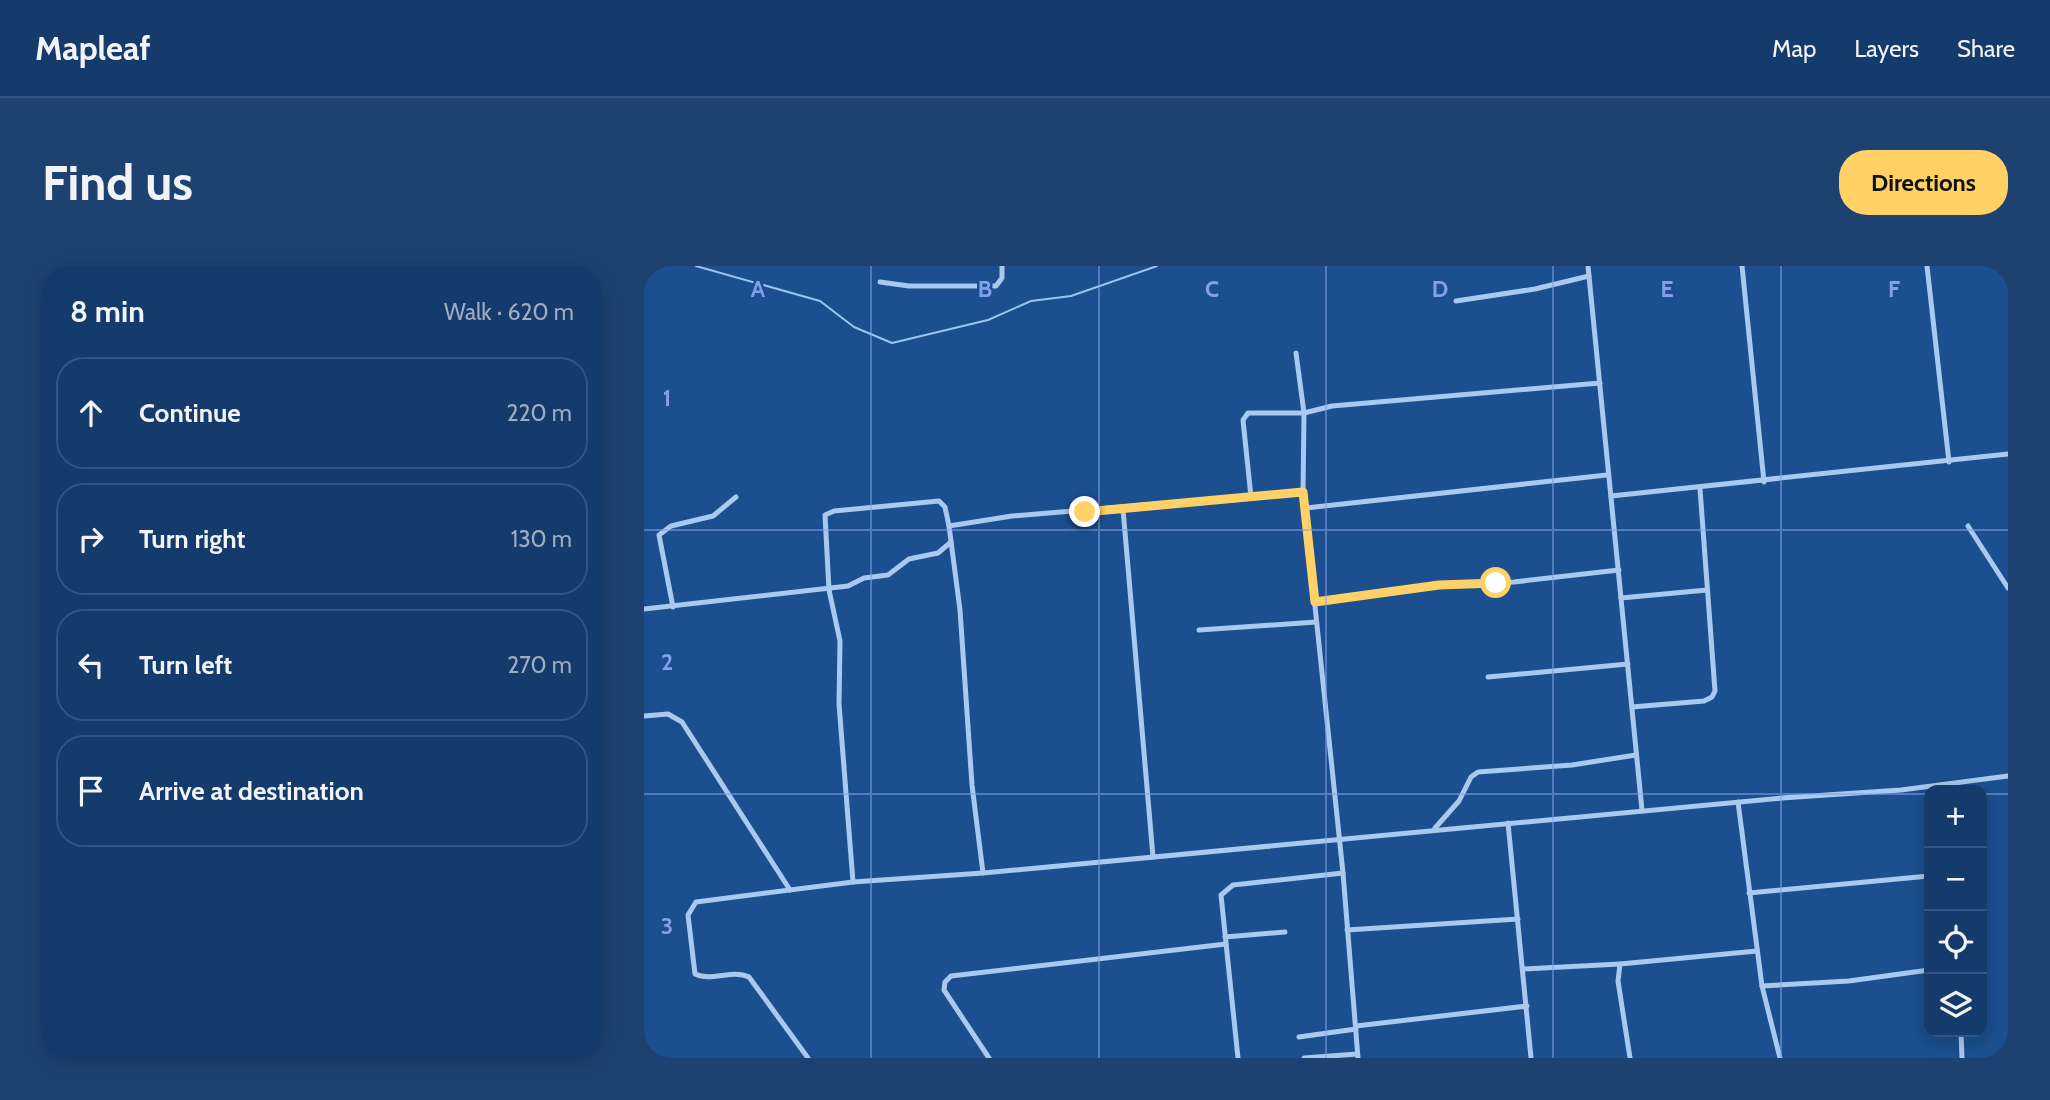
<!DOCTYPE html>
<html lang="en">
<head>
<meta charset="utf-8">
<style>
  :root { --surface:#143b6b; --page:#1d4271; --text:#f1f3f6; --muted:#9dadc1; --line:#33557e; --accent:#ffd166 }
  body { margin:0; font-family:Cabin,sans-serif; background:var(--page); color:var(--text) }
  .controls { position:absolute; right:21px; bottom:21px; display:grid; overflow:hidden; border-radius:14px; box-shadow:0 4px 18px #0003 }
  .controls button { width:63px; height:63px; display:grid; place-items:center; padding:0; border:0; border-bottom:2px solid var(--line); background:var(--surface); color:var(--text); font:35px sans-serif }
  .stop { position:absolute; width:21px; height:21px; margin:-16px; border:5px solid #ffd166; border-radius:50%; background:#fff }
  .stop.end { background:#ffd166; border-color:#fff; box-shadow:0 2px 7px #0008 }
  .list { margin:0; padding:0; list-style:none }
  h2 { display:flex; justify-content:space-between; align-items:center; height:91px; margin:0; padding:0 28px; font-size:30px }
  h2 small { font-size:23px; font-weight:400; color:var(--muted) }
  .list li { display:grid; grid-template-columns:46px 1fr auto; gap:21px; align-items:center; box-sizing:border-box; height:112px; margin:0 14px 14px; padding:0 14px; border:2px solid var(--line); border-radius:28px }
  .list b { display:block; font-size:26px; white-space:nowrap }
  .list em { font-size:23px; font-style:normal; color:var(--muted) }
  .icon { flex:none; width:38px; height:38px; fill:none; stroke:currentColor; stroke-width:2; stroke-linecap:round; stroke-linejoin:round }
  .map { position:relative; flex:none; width:1364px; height:792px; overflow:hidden; border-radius:28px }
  header { display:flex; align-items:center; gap:42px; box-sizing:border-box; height:98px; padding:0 35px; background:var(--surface); border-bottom:2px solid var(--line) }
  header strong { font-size:33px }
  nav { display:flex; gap:38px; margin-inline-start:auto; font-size:24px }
  .intro { display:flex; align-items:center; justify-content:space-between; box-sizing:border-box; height:168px; padding:0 42px }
  h1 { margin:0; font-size:49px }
  .button { padding:18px 32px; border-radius:28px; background:var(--accent); color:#111; font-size:24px; font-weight:700 }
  main { display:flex; gap:42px; padding:0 42px }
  aside { flex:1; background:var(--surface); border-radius:28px; box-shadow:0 4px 18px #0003 }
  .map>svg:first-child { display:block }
</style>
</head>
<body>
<header>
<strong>Mapleaf</strong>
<nav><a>Map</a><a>Layers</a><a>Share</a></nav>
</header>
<div class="intro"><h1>Find us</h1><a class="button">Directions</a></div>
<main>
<aside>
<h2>8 min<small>Walk · 620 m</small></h2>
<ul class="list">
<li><svg class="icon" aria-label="ahead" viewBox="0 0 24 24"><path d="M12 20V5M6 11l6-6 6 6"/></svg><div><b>Continue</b></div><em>220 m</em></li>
<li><svg class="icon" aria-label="right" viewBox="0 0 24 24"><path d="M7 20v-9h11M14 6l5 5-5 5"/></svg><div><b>Turn right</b></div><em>130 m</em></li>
<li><svg class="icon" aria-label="left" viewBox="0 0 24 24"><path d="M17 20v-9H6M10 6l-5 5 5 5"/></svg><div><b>Turn left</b></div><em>270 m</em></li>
<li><svg class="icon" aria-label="arrive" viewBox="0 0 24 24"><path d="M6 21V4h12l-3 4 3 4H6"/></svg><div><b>Arrive at destination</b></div></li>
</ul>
</aside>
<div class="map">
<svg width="1364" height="792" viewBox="0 0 1364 792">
  <rect width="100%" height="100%" fill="#1b4f8f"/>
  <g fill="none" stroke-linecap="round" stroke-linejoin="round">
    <polyline stroke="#9cc4f0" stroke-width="2" points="52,0 176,35 210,61 248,77 344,54 387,35 427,30 513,0"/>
    <g stroke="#a9c9ee" stroke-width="5">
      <polyline points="944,0 998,544"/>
      <polyline points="1098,0 1120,216"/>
      <polyline points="1283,0 1305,196"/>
      <polyline points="236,16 265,20 352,20 358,12 358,0"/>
      <polyline points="812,35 891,23 945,10"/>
      <polyline points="652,87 660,147 659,226 699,607 714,792"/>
      <polyline points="967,230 1364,188"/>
      <polyline points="607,231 599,154 604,147 660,147 688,140 956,117"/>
      <polyline points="662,242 963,209"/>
      <polyline points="479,243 509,591"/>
      <polyline points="305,260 368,250 659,226"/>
      <polyline points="1324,260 1364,322"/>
      <polyline points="977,332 1063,324"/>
      <polyline points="671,336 795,319 870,316 975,304"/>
      <polyline points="29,341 15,269 27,260 69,250 92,231"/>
      <polyline points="0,343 204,320 220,312 244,309 265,293 294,287 307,276"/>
      <polyline points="555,364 672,356"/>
      <polyline points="844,411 984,398"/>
      <polyline points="988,441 1060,435 1068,431 1071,425 1056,223"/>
      <polyline points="0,450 24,448 38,456 146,624"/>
      <polyline points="1094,536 1118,720 1136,792"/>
      <polyline points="864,557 887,792"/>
      <polyline points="791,562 815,535 827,511 834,506 928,499 992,489"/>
      <polyline points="209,616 195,438 196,375 185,324 181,249 190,245 295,235 301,241 305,260 316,344 328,519 339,607"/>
      <polyline points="1105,627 1285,610"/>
      <polyline points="703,664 874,653"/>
      <polyline points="581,671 641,666"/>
      <polyline points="879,703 976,698"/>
      <polyline points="1118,720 1205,715 1285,704"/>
      <polyline points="712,760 883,740"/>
      <polyline points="1317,766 1318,792"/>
      <polyline points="655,771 712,763"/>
      <path d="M164,792l-59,-81c-17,-8 -37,5 -54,-3l-7,-59 8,-13 157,-20 130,-9 799,-75 119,-8 107,-14"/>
      <polyline points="345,792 300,724 301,716 307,710 582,678"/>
      <polyline points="594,792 577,629 589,619 699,607"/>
      <polyline points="660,792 713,788"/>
      <polyline points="986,792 974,715 976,698 1113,685"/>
    </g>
  </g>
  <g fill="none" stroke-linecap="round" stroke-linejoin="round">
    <polyline stroke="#ffd166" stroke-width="9" points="441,246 659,226 671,336 795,319 852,317"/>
  </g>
  <path fill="none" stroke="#839eea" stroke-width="2" stroke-opacity="0.55" d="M227,0v792M455,0v792M682,0v792M909,0v792M1137,0v792M0,264h1364M0,528h1285M1338,528h26"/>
  <g font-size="23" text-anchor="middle" font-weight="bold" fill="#839eea" stroke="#1b4f8f" stroke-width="5" stroke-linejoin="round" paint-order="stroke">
    <text x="114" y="31">A</text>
    <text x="341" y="31">B</text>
    <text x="568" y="31">C</text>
    <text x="796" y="31">D</text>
    <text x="1023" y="31">E</text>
    <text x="1250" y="31">F</text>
    <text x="23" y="140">1</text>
    <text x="23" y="404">2</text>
    <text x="23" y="668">3</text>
  </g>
</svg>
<div class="controls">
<button>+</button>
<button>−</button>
<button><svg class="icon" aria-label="locate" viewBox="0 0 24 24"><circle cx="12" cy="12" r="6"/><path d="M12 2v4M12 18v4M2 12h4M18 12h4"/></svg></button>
<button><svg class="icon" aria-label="layers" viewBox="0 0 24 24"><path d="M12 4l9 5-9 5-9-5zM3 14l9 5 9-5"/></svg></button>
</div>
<div class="stop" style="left:852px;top:317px"></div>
<div class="stop end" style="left:441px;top:246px"></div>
</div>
</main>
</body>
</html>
